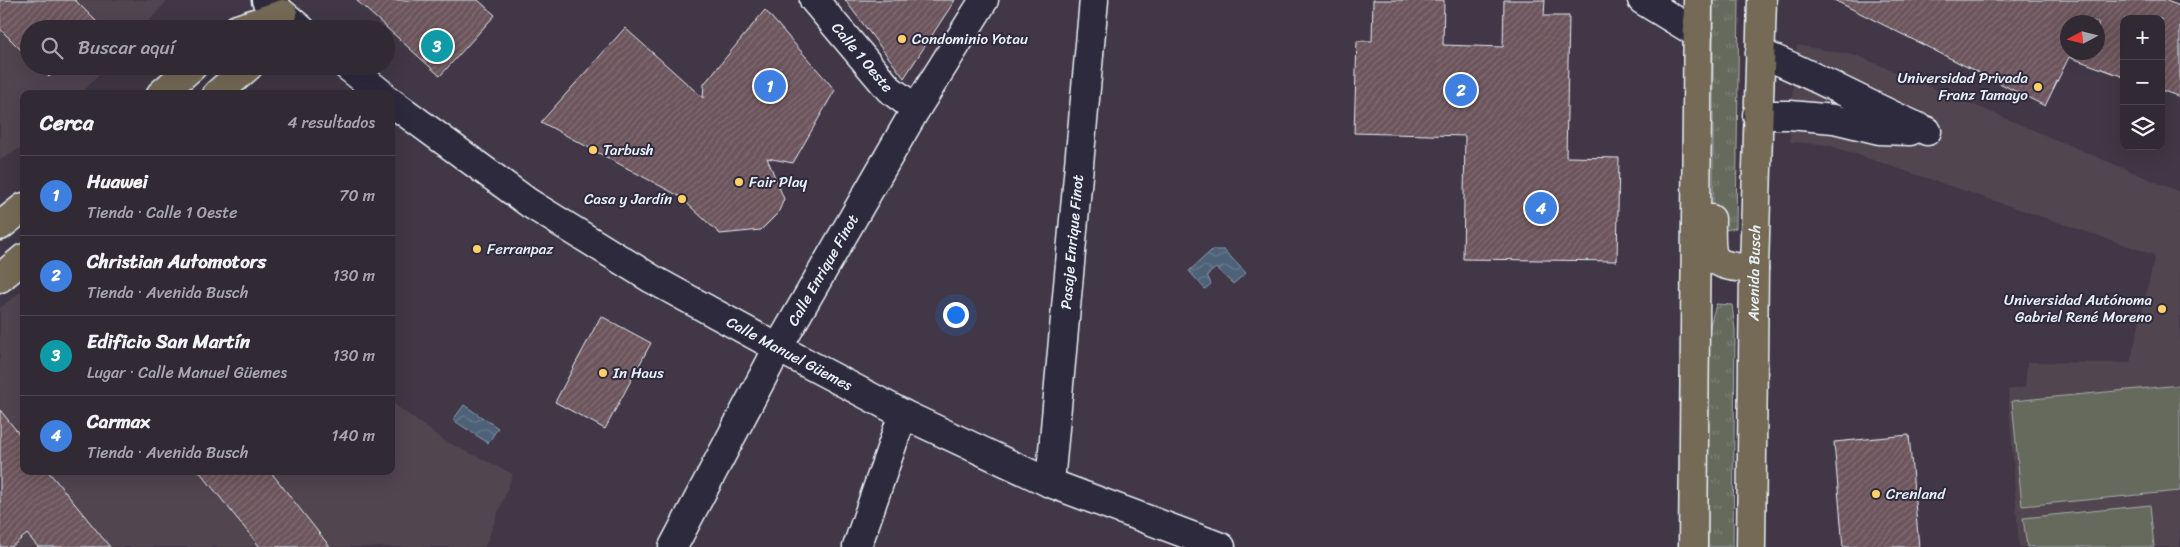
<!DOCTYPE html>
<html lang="es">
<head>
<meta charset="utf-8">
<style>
  :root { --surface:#312934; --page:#39313c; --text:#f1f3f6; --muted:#a8a6ac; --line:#4c454f; --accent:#d6ab8b }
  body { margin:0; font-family:Sriracha,sans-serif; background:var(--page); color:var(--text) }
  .controls { position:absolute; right:15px; top:15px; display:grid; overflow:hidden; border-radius:10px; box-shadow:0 5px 20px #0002 }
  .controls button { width:45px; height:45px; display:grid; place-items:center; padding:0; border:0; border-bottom:1px solid var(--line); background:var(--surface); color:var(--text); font:25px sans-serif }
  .compass { position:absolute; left:2060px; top:15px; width:45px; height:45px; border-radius:50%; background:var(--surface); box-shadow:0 5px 20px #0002; rotate:263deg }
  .you { position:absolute; left:955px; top:314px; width:18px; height:18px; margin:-12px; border:4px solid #fff; border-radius:50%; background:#1a73e8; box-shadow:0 0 0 8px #1a73e833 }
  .badge { display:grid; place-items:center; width:32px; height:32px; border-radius:50%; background:var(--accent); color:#fff; font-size:16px; font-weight:700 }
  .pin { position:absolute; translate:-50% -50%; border:2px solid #fff; box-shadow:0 1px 5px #0006 }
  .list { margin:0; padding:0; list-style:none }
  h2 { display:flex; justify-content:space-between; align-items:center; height:65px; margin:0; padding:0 20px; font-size:21px }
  h2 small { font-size:16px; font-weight:400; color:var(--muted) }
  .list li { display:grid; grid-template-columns:32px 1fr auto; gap:15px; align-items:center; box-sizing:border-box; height:80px; padding:0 20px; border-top:1px solid var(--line) }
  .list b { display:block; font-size:19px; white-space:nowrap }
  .list p { margin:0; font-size:16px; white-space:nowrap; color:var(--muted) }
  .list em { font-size:16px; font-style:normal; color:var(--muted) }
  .icon { flex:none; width:28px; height:28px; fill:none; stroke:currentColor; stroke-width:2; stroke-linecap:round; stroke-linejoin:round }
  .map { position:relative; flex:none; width:2180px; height:547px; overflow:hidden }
  .search { position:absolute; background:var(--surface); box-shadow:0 5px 20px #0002; left:20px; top:20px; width:375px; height:55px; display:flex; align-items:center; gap:12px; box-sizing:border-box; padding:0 18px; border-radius:28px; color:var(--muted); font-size:19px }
  .panel { position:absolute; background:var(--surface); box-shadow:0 5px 20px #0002; left:20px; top:90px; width:375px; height:385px; border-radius:10px }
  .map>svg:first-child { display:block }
</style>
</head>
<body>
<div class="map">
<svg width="2180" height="547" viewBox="0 0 2180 547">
  <defs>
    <pattern id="grass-tufts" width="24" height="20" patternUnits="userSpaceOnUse" patternTransform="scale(1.25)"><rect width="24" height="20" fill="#656a5d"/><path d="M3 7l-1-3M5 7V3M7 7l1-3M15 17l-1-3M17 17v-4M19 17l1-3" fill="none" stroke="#7b8075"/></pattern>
    <pattern id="water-waves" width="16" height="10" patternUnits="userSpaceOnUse" patternTransform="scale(1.25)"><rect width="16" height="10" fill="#4d6278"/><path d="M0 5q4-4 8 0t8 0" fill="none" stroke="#67798c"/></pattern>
    <pattern id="building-hatch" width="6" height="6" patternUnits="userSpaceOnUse" patternTransform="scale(1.25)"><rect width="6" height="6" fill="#6c555c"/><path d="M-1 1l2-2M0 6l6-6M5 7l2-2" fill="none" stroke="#816e74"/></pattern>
  </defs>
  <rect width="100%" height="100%" fill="#413746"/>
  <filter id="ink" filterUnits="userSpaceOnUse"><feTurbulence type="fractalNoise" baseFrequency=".02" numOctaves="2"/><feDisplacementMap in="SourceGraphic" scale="10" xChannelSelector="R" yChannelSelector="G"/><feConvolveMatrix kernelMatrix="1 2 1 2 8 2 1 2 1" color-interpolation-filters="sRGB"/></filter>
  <g filter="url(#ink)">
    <g fill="#514450">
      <polygon points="0,0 168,0 142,29 29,29 29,66 107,66 81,94 24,94 24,146 0,160"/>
      <polygon points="1797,45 1858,56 2180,192 2180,547 2019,547 2008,390 2025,387 2027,362 2130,363 2155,255 1828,145 1790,142 1790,115"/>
      <polygon points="24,289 24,471 391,471 391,402 445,441 513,474 485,547 0,547 0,308"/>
    </g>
    <g fill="url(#grass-tufts)" stroke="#a6aeaa">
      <polygon points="1713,0 1739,0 1736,228 1720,231 1713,220"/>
      <polygon points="1716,304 1732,305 1735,330 1733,547 1708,547 1709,329"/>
    </g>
    <g fill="#656a5d" stroke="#a6aeaa">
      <polygon points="2180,385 2180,491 2022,506 2012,401"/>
      <polygon points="2150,505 2154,547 2027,547 2023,518"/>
    </g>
    <g fill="url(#water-waves)" stroke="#8b9bab">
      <polygon points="1212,250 1224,250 1246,273 1233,284 1216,268 1207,275 1211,284 1205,289 1189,271"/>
      <polygon points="464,405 498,428 488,443 453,420"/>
    </g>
    <g fill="url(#building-hatch)" stroke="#e8f1f8" fill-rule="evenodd">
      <polygon points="0,0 75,0 100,25 96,29 29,29 29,58 0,29"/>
      <polygon points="356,0 478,0 495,15 440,76"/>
      <polygon points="845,0 955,0 904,78"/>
      <polygon points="1373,0 1444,0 1443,45 1503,47 1504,0 1545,0 1544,16 1569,16 1566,157 1619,158 1617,261 1463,259 1465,136 1354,133 1357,41 1372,41"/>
      <path d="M1834,0h330l16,6v91l-19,-7v-71h-37v58l-55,-20 -24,49zM2068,22h30v30h-30z"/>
      <polygon points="765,10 835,90 793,163 767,158 784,199 778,213 761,230 720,234 679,196 541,122 625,28 703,98 704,84"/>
      <polygon points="38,66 59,66 49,77"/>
      <polygon points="601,316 651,343 605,429 555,402"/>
      <polygon points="0,410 24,440 24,471 48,471 110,547 38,547 27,534 11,547 0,547"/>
      <polygon points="1909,435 1919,547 1843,547 1834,442"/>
      <polygon points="199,471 270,471 330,547 260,547"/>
    </g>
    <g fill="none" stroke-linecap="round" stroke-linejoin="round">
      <g stroke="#e8f1f8" stroke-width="31">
        <g id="minor">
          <polyline points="266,0 301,29"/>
          <path id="s1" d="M814,0l75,89 27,20"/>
          <polyline points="1642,0 1698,34"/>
          <path d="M1760,53c57,23 111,54 167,78"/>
          <polyline points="347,66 382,94"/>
          <path id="s2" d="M391,102l138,101 123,76 126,69 125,66 147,69 171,64"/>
          <polyline points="1757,115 1790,115 1834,119 1879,130 1910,131"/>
          <path id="s3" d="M1050,483l44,-483"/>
          <path id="s4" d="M673,547l105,-199 138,-239 68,-109"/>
          <polyline points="857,547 903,414"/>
        </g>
      </g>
      <g stroke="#e8f1f8" stroke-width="31">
        <g id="major">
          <polyline points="237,29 283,14"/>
          <polyline points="161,94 193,66"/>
          <polyline points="217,94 249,66"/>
          <path d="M1711,219c-1,44 -1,46 43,50"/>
          <polyline points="0,226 24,207"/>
          <polyline points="0,278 24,258"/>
          <polyline points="1693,547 1698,0"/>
          <path id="s5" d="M1751,547l3,-278 8,-269"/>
        </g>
      </g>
      <use href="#minor" stroke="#2f2a3d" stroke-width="28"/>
      <use href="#major" stroke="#756a55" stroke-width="28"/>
    </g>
  </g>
  <g fill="#ffd166" stroke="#2f2a3d" stroke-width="2">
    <circle cx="902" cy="39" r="5"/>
    <circle cx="2038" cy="87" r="5"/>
    <circle cx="593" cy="150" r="5"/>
    <circle cx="739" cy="182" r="5"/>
    <circle cx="682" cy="199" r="5"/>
    <circle cx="477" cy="249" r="5"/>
    <circle cx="2162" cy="309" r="5"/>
    <circle cx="603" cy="373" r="5"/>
    <circle cx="1876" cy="494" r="5"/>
  </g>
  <g text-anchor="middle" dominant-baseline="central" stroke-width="4" stroke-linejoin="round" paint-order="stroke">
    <g font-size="15" fill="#e8f1f8" stroke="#2f2a3d" text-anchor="start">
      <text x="912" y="39">Condominio Yotau</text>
      <text x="2028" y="78" text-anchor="end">Universidad Privada<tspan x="2028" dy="17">Franz Tamayo</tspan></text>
      <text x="603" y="150">Tarbush</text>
      <text x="749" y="182">Fair Play</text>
      <text x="672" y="199" text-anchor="end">Casa y Jardín</text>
      <text x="487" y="249">Ferranpaz</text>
      <text x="2152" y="300" text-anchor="end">Universidad Autónoma<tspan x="2152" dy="17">Gabriel René Moreno</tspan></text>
      <text x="613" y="373">In Haus</text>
      <text x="1886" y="494">Crenland</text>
    </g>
    <g font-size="15" fill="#e8f1f8" stroke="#2f2a3d">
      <text stroke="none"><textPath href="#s1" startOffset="75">Calle 1 Oeste</textPath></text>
      <text stroke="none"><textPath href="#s3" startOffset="242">Pasaje Enrique Finot</textPath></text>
      <text stroke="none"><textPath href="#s4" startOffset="315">Calle Enrique Finot</textPath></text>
      <text stroke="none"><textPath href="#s5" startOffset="274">Avenida Busch</textPath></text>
      <text stroke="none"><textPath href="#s2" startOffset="472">Calle Manuel Güemes</textPath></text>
    </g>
  </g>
</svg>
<div class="controls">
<button>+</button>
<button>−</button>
<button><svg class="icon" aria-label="layers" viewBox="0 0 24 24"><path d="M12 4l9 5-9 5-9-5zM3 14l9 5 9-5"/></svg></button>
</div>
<svg class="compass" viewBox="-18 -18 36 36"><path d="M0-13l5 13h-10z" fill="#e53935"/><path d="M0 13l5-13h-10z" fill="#a8a6ac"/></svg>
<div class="you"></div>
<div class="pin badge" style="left:770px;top:86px;background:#3f7fe0">1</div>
<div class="pin badge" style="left:1461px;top:90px;background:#3f7fe0">2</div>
<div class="pin badge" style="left:437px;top:46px;background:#0f9aa8">3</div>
<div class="pin badge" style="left:1541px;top:208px;background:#3f7fe0">4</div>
<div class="search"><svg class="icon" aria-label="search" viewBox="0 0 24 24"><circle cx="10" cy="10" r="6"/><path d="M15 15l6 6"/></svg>Buscar aquí</div>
<section class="panel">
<h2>Cerca<small>4 resultados</small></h2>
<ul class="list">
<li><span class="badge" style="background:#3f7fe0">1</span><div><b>Huawei</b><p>Tienda · Calle 1 Oeste</p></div><em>70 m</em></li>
<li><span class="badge" style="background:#3f7fe0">2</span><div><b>Christian Automotors</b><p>Tienda · Avenida Busch</p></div><em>130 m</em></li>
<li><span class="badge" style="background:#0f9aa8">3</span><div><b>Edificio San Martín</b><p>Lugar · Calle Manuel Güemes</p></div><em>130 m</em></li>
<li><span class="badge" style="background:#3f7fe0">4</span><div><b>Carmax</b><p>Tienda · Avenida Busch</p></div><em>140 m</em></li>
</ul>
</section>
</div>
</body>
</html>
